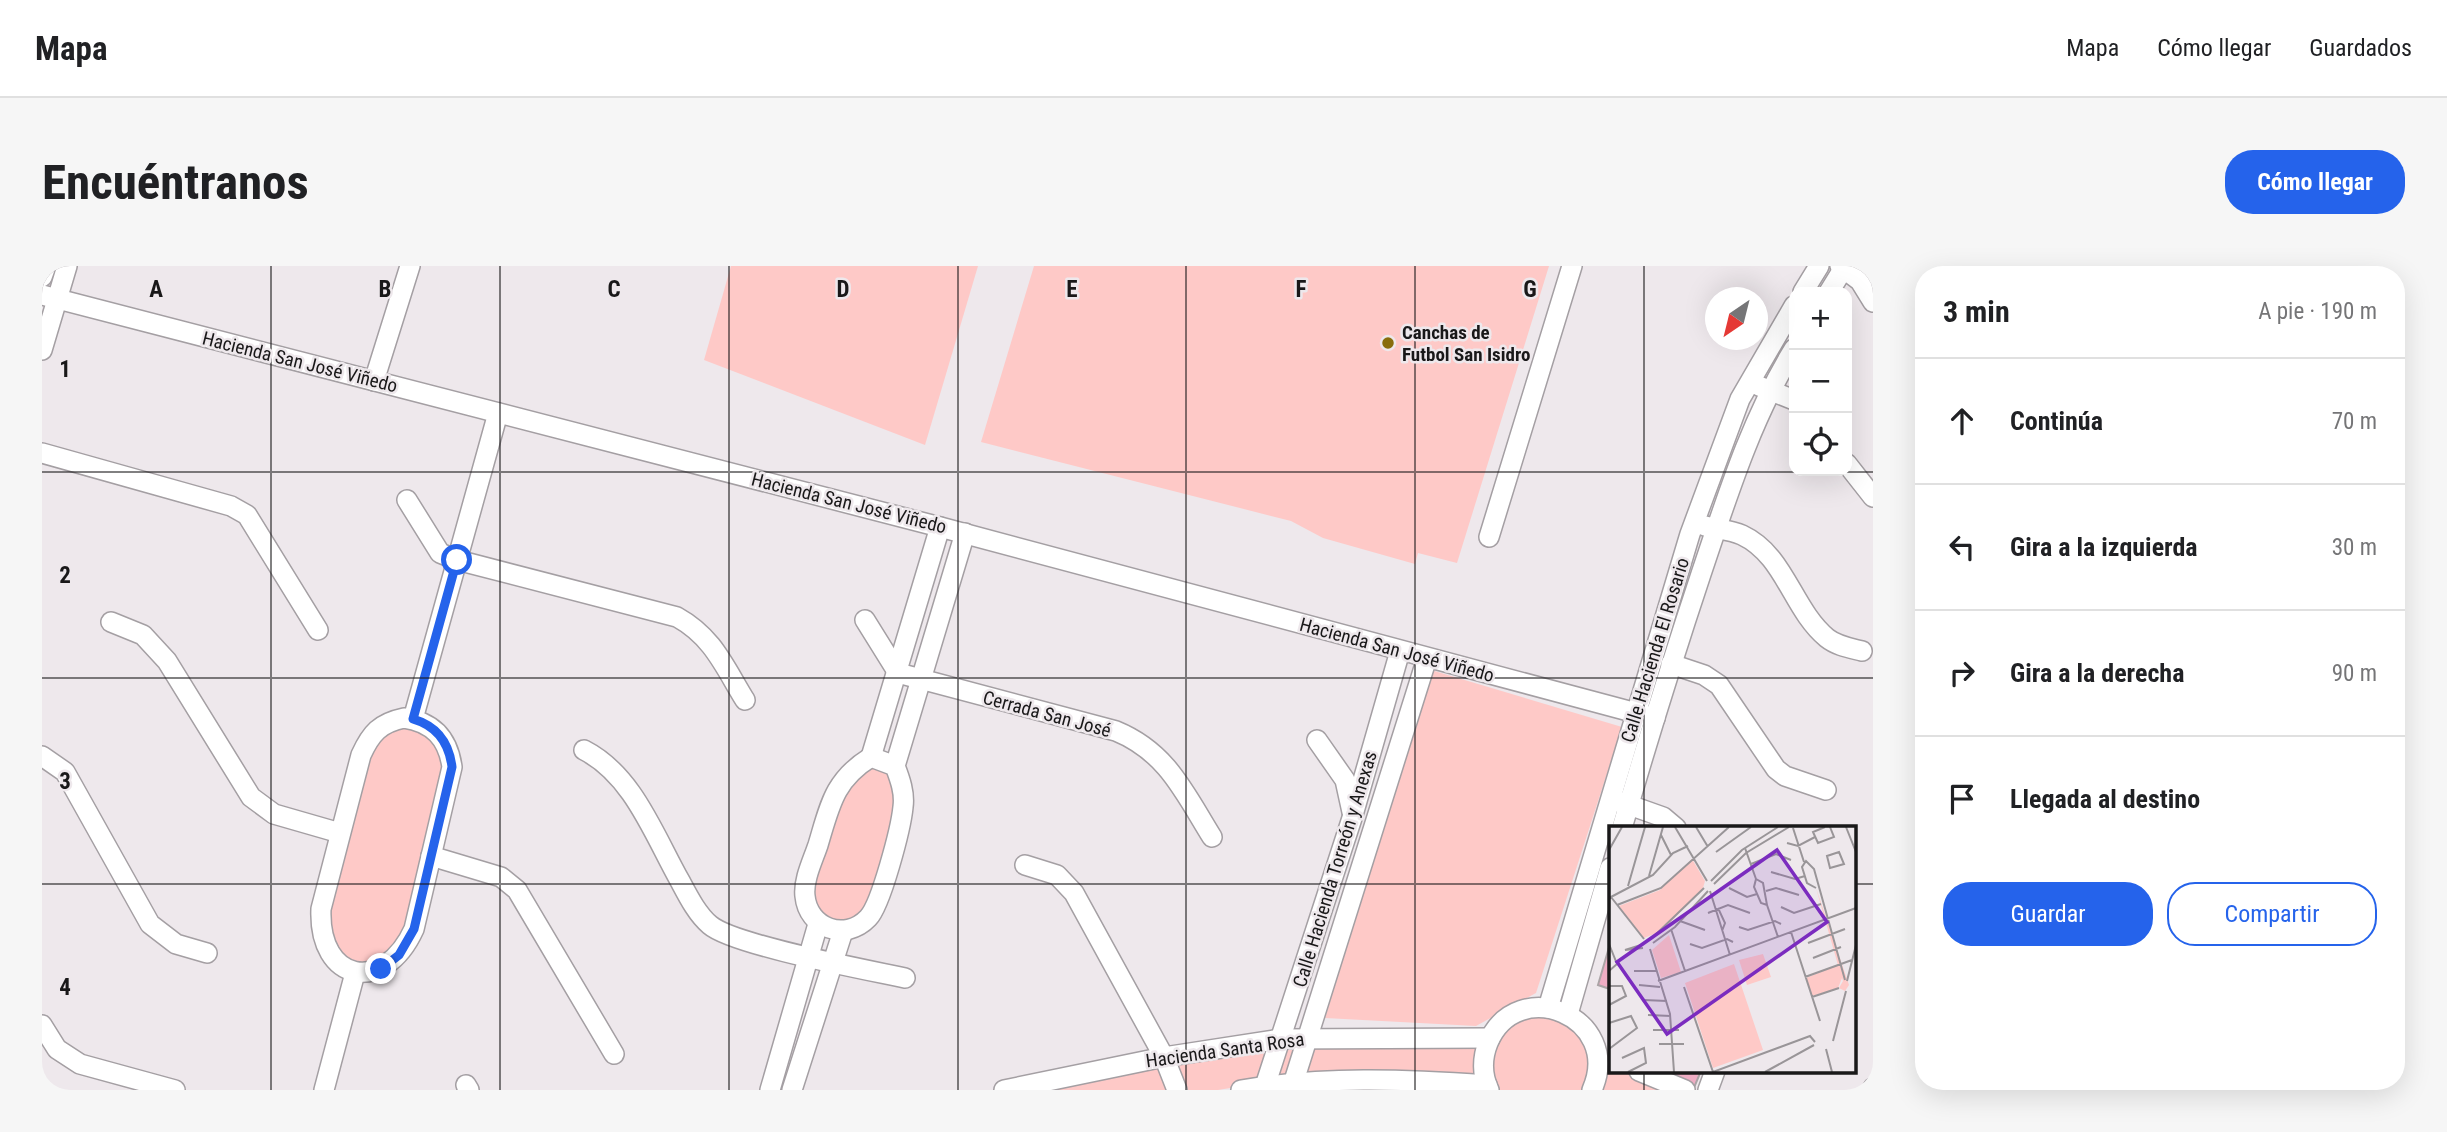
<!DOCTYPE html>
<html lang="es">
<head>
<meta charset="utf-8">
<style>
  :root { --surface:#fff; --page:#f6f6f6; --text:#202124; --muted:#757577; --line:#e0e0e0; --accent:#2563eb }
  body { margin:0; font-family:"Roboto Condensed",sans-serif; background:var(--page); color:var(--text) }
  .controls { position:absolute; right:21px; top:21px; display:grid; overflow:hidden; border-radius:14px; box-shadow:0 7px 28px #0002 }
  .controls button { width:63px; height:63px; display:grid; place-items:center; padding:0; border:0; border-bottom:2px solid var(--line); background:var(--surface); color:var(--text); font:35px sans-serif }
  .compass { position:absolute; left:1663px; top:21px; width:63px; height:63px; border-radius:50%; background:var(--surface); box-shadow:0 7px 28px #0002; rotate:215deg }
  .stop { position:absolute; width:21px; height:21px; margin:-16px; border:5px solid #2563eb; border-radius:50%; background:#fff }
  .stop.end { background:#2563eb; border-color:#fff; box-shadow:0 2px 7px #0008 }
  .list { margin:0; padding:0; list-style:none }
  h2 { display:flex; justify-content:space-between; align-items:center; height:91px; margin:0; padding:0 28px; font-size:30px }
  h2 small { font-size:23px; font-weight:400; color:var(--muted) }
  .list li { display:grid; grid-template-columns:46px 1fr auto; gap:21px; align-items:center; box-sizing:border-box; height:126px; padding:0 28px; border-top:2px solid var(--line) }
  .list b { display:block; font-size:26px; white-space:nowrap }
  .list em { font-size:23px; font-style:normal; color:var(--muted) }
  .actions { display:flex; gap:14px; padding:21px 28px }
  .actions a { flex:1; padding:16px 0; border:2px solid var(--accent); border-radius:28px; text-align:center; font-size:24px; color:var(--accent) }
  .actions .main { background:var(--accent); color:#fff }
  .icon { flex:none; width:38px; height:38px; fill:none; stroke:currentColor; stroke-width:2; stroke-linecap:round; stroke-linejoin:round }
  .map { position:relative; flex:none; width:1831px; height:824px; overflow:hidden; border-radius:28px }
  header { display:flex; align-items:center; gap:42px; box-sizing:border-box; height:98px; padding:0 35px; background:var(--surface); border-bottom:2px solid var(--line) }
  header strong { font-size:33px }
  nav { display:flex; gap:38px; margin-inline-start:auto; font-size:24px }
  .intro { display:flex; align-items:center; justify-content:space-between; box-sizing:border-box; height:168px; padding:0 42px }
  h1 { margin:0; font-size:49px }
  .button { padding:18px 32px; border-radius:28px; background:var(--accent); color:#fff; font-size:24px; font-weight:700 }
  main { display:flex; gap:42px; padding:0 42px }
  aside { flex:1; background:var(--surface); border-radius:28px; box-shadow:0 7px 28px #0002 }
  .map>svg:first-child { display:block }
</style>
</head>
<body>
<header>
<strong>Mapa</strong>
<nav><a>Mapa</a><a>Cómo llegar</a><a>Guardados</a></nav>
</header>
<div class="intro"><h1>Encuéntranos</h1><a class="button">Cómo llegar</a></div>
<main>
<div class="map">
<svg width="1831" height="824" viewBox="0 0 1831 824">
  <rect width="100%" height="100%" fill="#eee8ec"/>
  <g fill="#fec9c7">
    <polygon points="689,0 936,0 883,179 662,94"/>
    <polygon points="992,0 1507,0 1415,297 1376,287 1373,298 1281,272 1249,255 939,176"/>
    <polygon points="1389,404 1580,461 1494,727 1434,760 1283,752"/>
    <polygon points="359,457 390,465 407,500 357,686 324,702 295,692 282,642 331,472"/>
    <polygon points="829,497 845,501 859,541 834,636 803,660 768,640 790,540"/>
    <path d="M1498,748l31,10 19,26 -5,40h-87c-8,-22 -9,-46 10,-63 7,-7 23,-10 32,-13z"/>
    <polygon points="1443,776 1438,812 1219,817 1176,824 1003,824 1228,780"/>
    <polygon points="1559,794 1568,798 1568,805 1585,805 1632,824 1556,824"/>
  </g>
  <g fill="#efadc4" stroke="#aba4a6" stroke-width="2">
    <polygon points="1568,678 1568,723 1556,719"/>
    <polygon points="1602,805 1659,805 1651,824"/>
  </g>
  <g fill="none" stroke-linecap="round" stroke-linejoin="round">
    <g stroke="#a49fa3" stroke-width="22">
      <g id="minor">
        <polyline points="1798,0 1818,15 1831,36"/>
        <polyline points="0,11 4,0"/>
        <polyline points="1761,26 1777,0"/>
        <polyline points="1787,26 1803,0"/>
        <polyline points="0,29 898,261 1613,452"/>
        <polyline points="0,84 25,0"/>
        <polyline points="332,115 368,0"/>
        <polyline points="1717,120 1752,134"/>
        <polyline points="0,187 189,240 205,249 276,364"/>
        <polyline points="1805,198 1831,231"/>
        <path d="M365,234l33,53 17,7 220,57c36,20 47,49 68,83"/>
        <path d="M1663,260c12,3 26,4 37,9 43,20 50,74 85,103 10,8 23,10 35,13"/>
        <polyline points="1447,271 1530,0"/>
        <path d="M823,354l33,53 218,58c51,21 68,61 96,106"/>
        <polyline points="69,356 101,369 125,395 209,531 232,548 298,567"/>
        <polyline points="1629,398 1662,409 1677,419 1734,503 1743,510 1784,524"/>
        <path d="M362,452c29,4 44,21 48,49l-38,162c-30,66 -96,54 -93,-20l40,-154c10,-22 19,-32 43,-37z"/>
        <polyline points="371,453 456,147"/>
        <polyline points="1275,474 1303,514 1310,546"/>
        <path d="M542,484c49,25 70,85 96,131 8,15 17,33 30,44 23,20 158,45 195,53"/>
        <polyline points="0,490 23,506 108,658 134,678 165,687"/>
        <polyline points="829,491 898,261"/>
        <path d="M853,500l-24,-9c-37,23 -41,48 -53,88 -5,15 -15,35 -13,51 3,32 40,46 63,22 13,-13 33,-90 35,-111 2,-14 -3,-28 -8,-41l70,-233"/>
        <polyline points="1576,535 1621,551 1634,562"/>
        <path d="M1580,562c25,-86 51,-170 79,-254 26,-77 50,-155 93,-225"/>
        <polyline points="389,590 459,611 475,624 572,788"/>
        <polyline points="983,599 1015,609 1032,627 1122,791 1135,824"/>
        <polyline points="1506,742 1648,268 1698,133 1752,40"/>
        <polyline points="1526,748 1568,602"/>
        <polyline points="0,759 15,783 38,798 133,824"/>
        <polyline points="1597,805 1643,824"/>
        <polyline points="1251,818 1385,392"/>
        <polyline points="424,819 427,824"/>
        <polyline points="1223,820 1311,549 1358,385"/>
        <polyline points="282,824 313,707"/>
        <polyline points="728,824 776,658"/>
        <polyline points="750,824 801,665"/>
        <polyline points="962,824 1122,791 1239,773 1448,772"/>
        <path d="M1199,824c81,-14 164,-11 246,-5"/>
        <path d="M1447,824c-7,-15 -7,-32 -1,-47 29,-70 136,-26 104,47"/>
        <polyline points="1666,824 1673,805"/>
        <polyline points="1830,824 1831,822"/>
      </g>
    </g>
    <use href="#minor" stroke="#fff" stroke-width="19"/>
  </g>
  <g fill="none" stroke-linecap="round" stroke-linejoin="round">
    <path stroke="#2563eb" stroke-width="9" d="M339,703l18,-14 15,-26 38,-162c-3,-25 -15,-41 -39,-48l44,-159"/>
  </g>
  <path fill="none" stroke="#191819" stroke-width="2" stroke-opacity="0.55" d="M229,0v824M458,0v824M687,0v824M916,0v824M1144,0v824M1373,0v824M1602,0v562M0,206h1831M0,412h1831M0,618h1568M1812,618h19M1602,805v19"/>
  <circle fill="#886d0c" stroke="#eee8ec" stroke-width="2.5" cx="1346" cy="77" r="7"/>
  <g text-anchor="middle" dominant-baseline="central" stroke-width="5" stroke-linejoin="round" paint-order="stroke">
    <g font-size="19" font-weight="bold" fill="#191819" stroke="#eee8ec" text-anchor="start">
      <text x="1360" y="66">Canchas de<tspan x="1360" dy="22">Futbol San Isidro</tspan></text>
    </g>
    <g font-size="19" fill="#191819" stroke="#eee8ec">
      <text transform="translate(258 96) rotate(14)">Hacienda San José Viñedo</text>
      <text transform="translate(807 237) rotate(14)">Hacienda San José Viñedo</text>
      <text transform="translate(1355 384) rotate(15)">Hacienda San José Viñedo</text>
      <text transform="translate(1613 384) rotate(-73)">Calle Hacienda El Rosario</text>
      <text transform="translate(1005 448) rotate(15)">Cerrada San José</text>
      <text transform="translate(1293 603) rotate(-73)">Calle Hacienda Torreón y Anexas</text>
      <text transform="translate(1183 784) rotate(-8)">Hacienda Santa Rosa</text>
    </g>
  </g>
  <g transform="translate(1567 560)">
    <rect width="247" height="247" fill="#eee8ec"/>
    <path d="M83,33l13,22 -2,7 -41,43 -18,7 -25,-32 41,-16zM207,62l33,97 -4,6 -6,-3 4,-7 -1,-3 -4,10 -26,8 -6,-18 32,-13zM60,109l12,37 -20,6 -9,-28zM154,128l8,23 -24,8 -8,-25zM125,138l29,86 -50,18 -28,-85z" fill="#fec9c7"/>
    <path fill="none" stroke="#999598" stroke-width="2" d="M66,1l32,54M87,1l12,20M216,1l-12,5 5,11 16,-6 -4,-10M237,1l10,25M184,2l11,34M52,9l10,20M178,17l11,3 17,-9M136,22l11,31 -2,8 7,16 6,2 -4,-22 -7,-4M0,24l13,-23M107,26l35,-25M230,26l5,12 -14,4 -3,-12zM142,38l25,-10 15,6M162,46l24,7 10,-3M40,50l14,-49M102,55l31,-31 36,-23M105,58l32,-31 43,-26M19,60l17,-59M120,62l18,9 10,-3M207,62l-9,-5 -5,-16 4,-6 8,8 31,111M101,65l20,64M157,65l10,-3 23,7M2,71l33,42M0,72l44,-23 20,-22 15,-7M8,79l44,-17 68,-61M158,79l11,32M172,81l13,6 27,-9M109,82l7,15 -3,8M99,87l20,-8 22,8M71,95l25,9M130,101l9,3 27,-9 6,3M62,103l14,42M182,106l29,89M42,113l53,-51M44,117l22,-16 33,-36M199,117l37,-14M0,118l8,20 -8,7M81,118l12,4 25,-9 6,3M32,119l-16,5 18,-2M41,123l20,65 4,58M204,132l28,-11M25,145h23M196,151l47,-17M49,155l198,-73M238,155l9,-36M30,159l21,2M0,160h13l4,10 -17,9M75,161l29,85 97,-36 5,6M203,171l27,-9M35,174l23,1M39,189l23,1M44,204h26M224,215l13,-50M50,218h25M0,223l28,-21 -6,-12 -22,7M217,223l6,23M13,232l22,-10 2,15 -18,9M156,246l49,-27"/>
    <path fill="#7b2cbf" fill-opacity="0.15" stroke="#7b2cbf" stroke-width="3.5" d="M168,24l50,72 -160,112 -50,-72z"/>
    <rect width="247" height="247" fill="none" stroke="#191819" stroke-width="3.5"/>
  </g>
  <g font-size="23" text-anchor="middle" font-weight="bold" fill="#191819" stroke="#eee8ec" stroke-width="5" stroke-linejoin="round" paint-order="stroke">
    <text x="114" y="31">A</text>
    <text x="343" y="31">B</text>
    <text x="572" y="31">C</text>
    <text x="801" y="31">D</text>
    <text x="1030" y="31">E</text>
    <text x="1259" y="31">F</text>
    <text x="1488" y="31">G</text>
    <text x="23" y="111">1</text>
    <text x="23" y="317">2</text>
    <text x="23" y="523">3</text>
    <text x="23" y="729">4</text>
  </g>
</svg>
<div class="controls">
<button>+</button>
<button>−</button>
<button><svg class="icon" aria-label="locate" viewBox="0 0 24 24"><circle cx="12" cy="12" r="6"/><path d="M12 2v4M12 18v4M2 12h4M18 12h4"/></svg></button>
</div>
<svg class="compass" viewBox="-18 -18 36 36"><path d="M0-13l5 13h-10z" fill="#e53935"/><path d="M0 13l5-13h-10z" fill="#757577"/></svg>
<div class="stop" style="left:415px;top:294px"></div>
<div class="stop end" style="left:339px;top:703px"></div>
</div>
<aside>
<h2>3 min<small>A pie · 190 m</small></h2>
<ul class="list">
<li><svg class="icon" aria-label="ahead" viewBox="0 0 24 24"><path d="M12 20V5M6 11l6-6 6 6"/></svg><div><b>Continúa</b></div><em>70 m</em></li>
<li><svg class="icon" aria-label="left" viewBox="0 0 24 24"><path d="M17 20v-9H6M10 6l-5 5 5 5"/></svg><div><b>Gira a la izquierda</b></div><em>30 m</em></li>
<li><svg class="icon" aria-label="right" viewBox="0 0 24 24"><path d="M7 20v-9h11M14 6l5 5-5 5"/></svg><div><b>Gira a la derecha</b></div><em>90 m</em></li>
<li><svg class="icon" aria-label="arrive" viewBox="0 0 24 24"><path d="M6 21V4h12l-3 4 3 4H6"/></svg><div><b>Llegada al destino</b></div></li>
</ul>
<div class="actions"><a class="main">Guardar</a><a>Compartir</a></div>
</aside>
</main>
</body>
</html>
